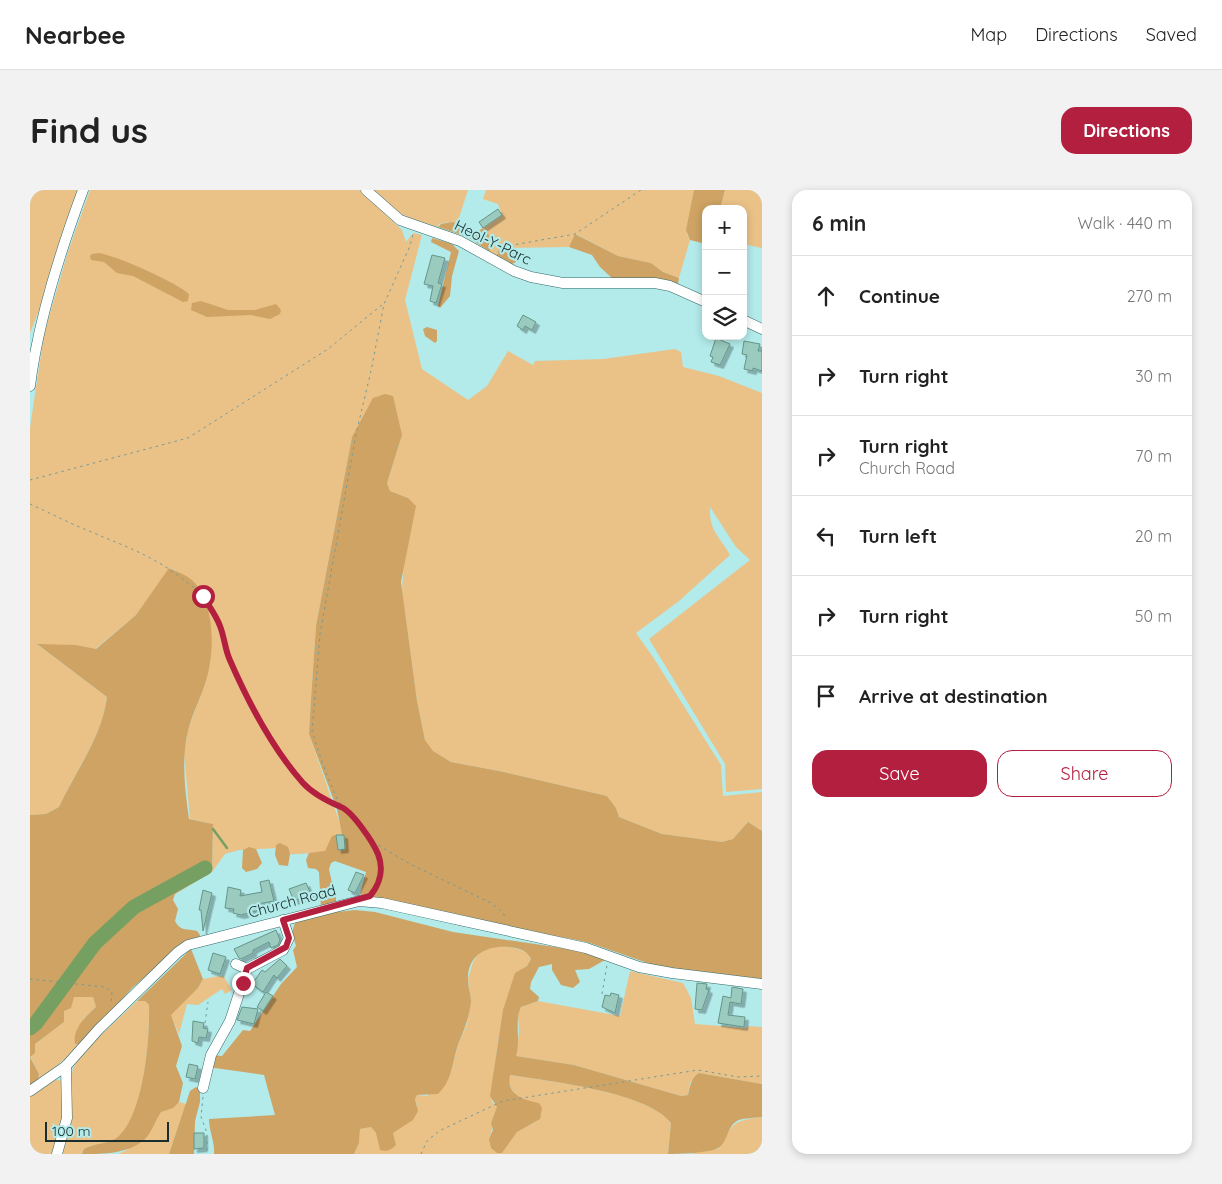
<!DOCTYPE html>
<html lang="en">
<head>
<meta charset="utf-8">
<style>
  :root { --surface:#fff; --page:#f2f2f2; --text:#222; --muted:#767676; --line:#e0e0e0; --accent:#b3203f }
  body { margin:0; font-family:Quicksand,sans-serif; background:var(--page); color:var(--text) }
  .controls { position:absolute; right:15px; top:15px; display:grid; overflow:hidden; border-radius:10px; box-shadow:0 2px 8px #0003 }
  .controls button { width:45px; height:45px; display:grid; place-items:center; padding:0; border:0; border-bottom:1px solid var(--line); background:var(--surface); color:var(--text); font:25px sans-serif }
  .scale { position:absolute; left:15px; bottom:12px; width:124px; box-sizing:border-box; padding-left:5px; border:2px solid #192f2f; border-top:0; font-size:14px; line-height:18px; white-space:nowrap; color:#192f2f; -webkit-text-stroke:4px #b3eaea; paint-order:stroke }
  .stop { position:absolute; width:15px; height:15px; margin:-11px; border:4px solid #b3203f; border-radius:50%; background:#fff }
  .stop.end { background:#b3203f; border-color:#fff; box-shadow:0 1px 5px #0008 }
  .list { margin:0; padding:0; list-style:none }
  h2 { display:flex; justify-content:space-between; align-items:center; height:65px; margin:0; padding:0 20px; font-size:21px }
  h2 small { font-size:16px; font-weight:400; color:var(--muted) }
  .list li { display:grid; grid-template-columns:32px 1fr auto; gap:15px; align-items:center; box-sizing:border-box; height:80px; padding:0 20px; border-top:1px solid var(--line) }
  .list b { display:block; font-size:19px; white-space:nowrap }
  .list p { margin:0; font-size:16px; white-space:nowrap; color:var(--muted) }
  .list em { font-size:16px; font-style:normal; color:var(--muted) }
  .actions { display:flex; gap:10px; padding:15px 20px }
  .actions a { flex:1; padding:11px 0; border:1px solid var(--accent); border-radius:15px; text-align:center; font-size:18px; color:var(--accent) }
  .actions .main { background:var(--accent); color:#fff }
  .icon { flex:none; width:28px; height:28px; fill:none; stroke:currentColor; stroke-width:2; stroke-linecap:round; stroke-linejoin:round }
  .map { position:relative; flex:none; width:732px; height:964px; overflow:hidden; border-radius:15px }
  header { display:flex; align-items:center; gap:30px; box-sizing:border-box; height:70px; padding:0 25px; background:var(--surface); border-bottom:1px solid var(--line) }
  header strong { font-size:24px }
  nav { display:flex; gap:28px; margin-inline-start:auto; font-size:18px }
  .intro { display:flex; align-items:center; justify-content:space-between; box-sizing:border-box; height:120px; padding:0 30px }
  h1 { margin:0; font-size:35px }
  .button { padding:12px 22px; border-radius:15px; background:var(--accent); color:#fff; font-size:18px; font-weight:700 }
  main { display:flex; gap:30px; padding:0 30px }
  aside { flex:1; background:var(--surface); border-radius:15px; box-shadow:0 2px 8px #0003 }
  .map>svg:first-child { display:block }
</style>
</head>
<body>
<header>
<strong>Nearbee</strong>
<nav><a>Map</a><a>Directions</a><a>Saved</a></nav>
</header>
<div class="intro"><h1>Find us</h1><a class="button">Directions</a></div>
<main>
<div class="map">
<svg width="732" height="964" viewBox="0 0 732 964">
  <defs>
    <filter id="shadow"><feDropShadow dx="3.5" dy="3.5" stdDeviation="0" flood-color="#0004"/></filter>
  </defs>
  <rect width="100%" height="100%" fill="#b3eaea"/>
  <g fill="#eac288">
    <polygon points="0,0 48,0 16,103 0,143"/>
    <path d="M60,0h270l42,40 4,12 7,-9 9,2 -17,65 17,69 46,31 19,-14 21,-35 25,14 2,-4 68,-2 72,-10 6,3 2,15 36,9 43,17v396l-36,3 -1,-28 -76,-125 101,-79 -14,-13 -26,-40c-1,24 9,28 20,48l-51,46 -43,32 17,24 68,108 2,31 39,-4v39l-14,-9 -15,17 -11,3 -60,-8 -43,-17 -3,-9 -9,-12 -103,-24 -53,-10 -19,-11 -7,-11 -8,-39 -15,-110 6,-93 -18,-7 -3,-8 15,-48 -50,2 -36,189 -7,108 35,101h-8l-4,17 -53,3v-7l-40,2 -14,4 -13,18 1,-48 -23,-5 -6,-66 4,-23 18,-49 -3,-85 -11,-15 -22,-13 -34,47 -41,34 -19,-4h-38l69,52c-5,40 -32,74 -48,110l-13,7 -16,1v-387l14,-94 24,-82z"/>
    <path d="M340,0h98l-11,34 -8,-2 -10,2 -1,3c-34,-10 -41,-12 -68,-37z"/>
    <polygon points="456,0 664,0 657,44 660,50 649,88 633,82 621,73 588,66 546,44 539,57 477,58 466,66 460,62 459,45 453,38 472,25 468,14 453,9"/>
    <polygon points="695,0 732,0 732,58 713,54 713,19 690,19"/>
    <path d="M472,756c11,2 24,2 29,13l-4,7c-25,10 -34,110 -35,136l6,5c-6,11 -4,21 -9,32l13,14 14,-21 19,-10 -9,-21c-12,-6 -18,-13 -17,-26 39,6 139,17 162,48l-3,31h-314l5,-11 1,-14 11,-2 5,6h17l24,-28 -2,-6 2,-4 10,1 24,-24 7,-27 9,-21 4,-24 -3,-21 5,-17 7,-11 7,-3z"/>
    <polygon points="600,781 653,793 661,808 665,834 717,838 718,836 732,837 732,894 669,883 660,893 658,905 651,906 544,875 486,866 489,841 488,824 491,817 508,811 590,826"/>
    <polygon points="189,786 194,787 202,800 195,804 192,799 168,815 157,814 149,844 140,824 168,798 173,789"/>
    <polygon points="44,807 63,807 66,817 53,829 51,854 7,894 9,884 0,866 5,863 5,854 34,832 34,821"/>
    <path d="M107,811h8l4,4c1,33 -5,107 -29,131 -9,8 -26,7 -36,13l-2,5h-22l13,-86 10,-16z"/>
    <polygon points="24,889 32,891 34,921 24,964 0,964 0,905"/>
    <path d="M149,912l7,2 -17,50h-51c25,-9 25,-22 41,-40 5,-6 14,-6 20,-12z"/>
    <path d="M732,927v37h-70l7,-3 19,-2c16,-26 13,-28 44,-32z"/>
  </g>
  <g fill="#cea363">
    <polygon points="664,0 695,0 690,19 676,19 676,54 660,50 656,40"/>
    <polygon points="422,32 437,36 442,45 453,38 459,45 460,62 438,47 408,37 411,34"/>
    <polygon points="545,44 588,66 621,73 633,82 649,88 648,94 640,96 583,89 570,77 562,65 539,57"/>
    <polygon points="402,48 422,54 429,61 422,86 420,106 410,118 408,116 421,62 401,52"/>
    <polygon points="477,58 489,63 486,72 482,74 466,66 469,62"/>
    <path d="M69,63c18,3 77,29 90,41l-1,7 -5,1 -50,-26 -16,-3 -13,-11 -13,-2 -1,-4 2,-2z"/>
    <polygon points="171,111 198,120 225,120 246,114 251,120 250,124 240,129 221,125 177,127 161,120 162,113"/>
    <polygon points="397,137 407,140 407,151 405,153 395,146 393,139"/>
    <polygon points="355,204 363,206 372,245 357,293 360,301 378,308 386,316 371,392 387,511 395,550 403,561 421,572 474,582 577,606 586,618 589,627 632,644 692,652 703,649 718,632 732,641 732,789 626,776 560,753 537,748 431,736 341,711 330,704 336,682 305,671 301,673 299,679 302,693 297,705 306,707 306,715 291,719 289,682 286,679 278,678 276,670 279,663 295,661 302,646 306,645 308,660 315,659 307,619 279,544 281,510 286,436 322,247 343,208"/>
    <path d="M139,378c8,4 18,7 24,13 23,23 22,74 12,103 -5,15 -13,31 -17,47 -7,28 -3,59 1,88l24,5 -1,48 -37,22 -2,6 5,9 -3,12c6,11 11,7 22,10l3,4 -2,6 -35,20 -31,27 -51,56h-6c-3,-15 11,-28 21,-37l-3,-10h-19l-3,11 -7,3v11l-29,22v9l-5,4 9,17 -2,10 -7,4v-273l16,-1 13,-7c16,-35 43,-70 48,-110l-70,-53 39,1 20,4 40,-34z"/>
    <polygon points="250,653 258,657 260,664 258,676 249,675 245,665 246,655"/>
    <polygon points="219,657 226,659 232,673 227,679 216,682 212,678 213,660"/>
    <path d="M325,720l20,2 78,20 129,19 23,9 -16,9 -14,1 5,12 -7,6 -12,-3 -9,-15v-6l-13,3 -8,15 -1,7 9,8 -1,4 -17,6c-7,14 0,32 -5,49l58,9 107,31 7,-1c2,-9 3,-17 11,-22l63,11v33c-7,1 -17,1 -23,3 -13,5 -10,22 -21,28 -9,5 -39,6 -50,6l3,-31c-23,-31 -123,-42 -161,-48 -4,19 12,25 29,28l3,5 -2,11 -23,13 -15,21h-5l-6,-5 -2,-9 4,-9 -2,-7 6,-16 -7,-11 13,-86 12,-37 12,-7 4,-7c-4,-9 -13,-11 -22,-12 -22,-2 -42,8 -41,33 0,7 3,14 3,22 -2,15 -6,26 -12,40 -7,19 -6,38 -21,52l-21,1 -2,4 3,12 -5,9 -20,13 3,12c-5,5 -9,7 -16,5l-4,-17 -5,-6 -11,2 -1,14 -5,11h-140c1,-12 -5,-23 -5,-35l66,-4 -11,-40 -56,-8 3,-12 11,1 21,-26 7,1 31,-47 16,-17 -4,-17 3,-4 -4,-14 3,-9 24,-9z"/>
    <path d="M161,759l12,30 -5,9 -27,27 11,31 -6,20 7,17 -4,19 -6,6 -12,4c-6,9 -9,20 -16,27 -17,15 -40,15 -63,15l2,-5c10,-6 27,-5 35,-13 25,-24 31,-98 30,-131l-4,-4h-8z"/>
    <polygon points="166,897 170,900 170,912 165,931 164,964 139,964 160,901"/>
  </g>
  <g fill="none" stroke-linecap="round" stroke-linejoin="round">
    <polyline stroke="#769f62" stroke-width="2.5" points="183,639 197,658"/>
    <polyline stroke="#769f62" stroke-width="15" points="0,838 6,833 65,753 104,717 175,678"/>
  </g>
  <g fill="#9acbbe" stroke="#659588" filter="url(#shadow)">
    <polygon points="468,19 472,25 453,38 449,32"/>
    <polygon points="402,65 415,68 408,93 412,94 406,113 400,111 403,96 394,94"/>
    <polygon points="493,125 506,132 502,140 495,136 493,140 487,136"/>
    <polygon points="686,148 700,154 690,175 681,172 683,167 680,166"/>
    <polygon points="714,151 730,154 728,161 732,161 732,181 723,178 723,181 714,179 717,165 712,164"/>
    <polygon points="306,645 314,645 315,659 308,660"/>
    <polygon points="326,682 334,685 325,703 318,700"/>
    <polygon points="239,690 244,711 228,714 230,720 211,725 203,723 204,719 195,718 198,697 211,700 210,706 232,702 230,692"/>
    <polygon points="276,693 281,704 264,711 259,699"/>
    <polygon points="173,700 182,703 173,741 171,720 169,720"/>
    <polygon points="246,740 250,750 248,755 241,758 239,752 223,760 223,763 211,769 209,768 204,759"/>
    <polygon points="183,763 196,767 190,784 178,780"/>
    <polygon points="250,769 257,776 247,788 244,785 233,802 222,794 232,780 235,782"/>
    <polygon points="667,793 677,794 676,799 679,800 672,820 665,819"/>
    <polygon points="702,797 713,799 711,814 700,812 698,825 715,827 714,837 688,833 693,806 701,808"/>
    <polygon points="236,802 243,806 233,821 227,817"/>
    <polygon points="581,803 589,805 585,823 572,817 575,805 580,806"/>
    <polygon points="212,817 228,819 224,834 207,830"/>
    <polygon points="163,831 174,833 173,838 178,839 176,848 169,847 168,853 162,851"/>
    <polygon points="159,874 168,876 165,889 156,887"/>
    <polygon points="164,943 174,943 174,958 164,959"/>
  </g>
  <g fill="none" stroke-linecap="round" stroke-linejoin="round">
    <g stroke="#336767" stroke-width="11">
      <g id="minor">
        <polyline points="336,0 370,30 430,51 484,81 501,87 533,93 625,93 640,96 676,112"/>
        <polyline points="713,130 732,139"/>
        <path d="M0,196c8,-66 30,-134 53,-196"/>
        <polyline points="206,774 217,779 253,760 259,748 253,730"/>
        <polyline points="173,898 181,865 200,831 217,779"/>
        <polyline points="0,901 36,876 69,839 148,762 158,755 329,711 352,713 556,758 609,777 642,783 732,794"/>
        <polyline points="27,964 37,928 36,876"/>
      </g>
    </g>
    <g stroke="#719a9a" stroke-width="1" stroke-dasharray="2.5 4" stroke-linecap="butt">
      <polyline points="468,62 483,55 545,44 611,0"/>
      <polyline points="0,290 158,248 298,159 353,114"/>
      <path d="M0,314c20,9 39,19 59,27 35,15 68,26 97,51 6,4 13,9 17,15 14,18 17,38 25,59 16,42 66,142 113,151"/>
      <polyline points="343,652 380,674 463,714 474,724 474,729"/>
      <polyline points="342,703 347,698 351,677 348,665 342,652 307,609 296,583 282,542 290,444 326,244 341,181 354,114 380,56 383,44"/>
      <polyline points="192,775 198,778"/>
      <polyline points="0,789 74,797 82,801 81,814"/>
      <polyline points="572,804 577,775"/>
      <polyline points="175,833 178,812"/>
      <polyline points="173,907 171,927 177,943 177,964"/>
      <polyline points="391,964 397,951 409,941 473,911 668,880 708,887 732,886"/>
    </g>
    <use href="#minor" stroke="#fff" stroke-width="10"/>
  </g>
  <g fill="none" stroke-linecap="round" stroke-linejoin="round">
    <path stroke="#b3203f" stroke-width="6" d="M173,406c5,9 13,19 17,30 4,10 5,22 9,32 19,44 42,89 74,125 10,11 24,18 38,24 11,4 32,35 37,47 6,15 2,30 -8,42l-87,24 6,18 -3,9 -39,21 -4,15"/>
  </g>
  <g text-anchor="middle" dominant-baseline="central" stroke-width="4.5" stroke-linejoin="round" paint-order="stroke">
    <g font-size="15" fill="#192f2f" stroke="#b3eaea">
      <text transform="translate(463 52) rotate(26)">Heol-Y-Parc</text>
      <text transform="translate(262 711) rotate(-15)">Church Road</text>
    </g>
  </g>
</svg>
<div class="controls">
<button>+</button>
<button>−</button>
<button><svg class="icon" aria-label="layers" viewBox="0 0 24 24"><path d="M12 4l9 5-9 5-9-5zM3 14l9 5 9-5"/></svg></button>
</div>
<div class="scale">100 m</div>
<div class="stop" style="left:173px;top:406px"></div>
<div class="stop end" style="left:213px;top:793px"></div>
</div>
<aside>
<h2>6 min<small>Walk · 440 m</small></h2>
<ul class="list">
<li><svg class="icon" aria-label="ahead" viewBox="0 0 24 24"><path d="M12 20V5M6 11l6-6 6 6"/></svg><div><b>Continue</b></div><em>270 m</em></li>
<li><svg class="icon" aria-label="right" viewBox="0 0 24 24"><path d="M7 20v-9h11M14 6l5 5-5 5"/></svg><div><b>Turn right</b></div><em>30 m</em></li>
<li><svg class="icon" aria-label="right" viewBox="0 0 24 24"><path d="M7 20v-9h11M14 6l5 5-5 5"/></svg><div><b>Turn right</b><p>Church Road</p></div><em>70 m</em></li>
<li><svg class="icon" aria-label="left" viewBox="0 0 24 24"><path d="M17 20v-9H6M10 6l-5 5 5 5"/></svg><div><b>Turn left</b></div><em>20 m</em></li>
<li><svg class="icon" aria-label="right" viewBox="0 0 24 24"><path d="M7 20v-9h11M14 6l5 5-5 5"/></svg><div><b>Turn right</b></div><em>50 m</em></li>
<li><svg class="icon" aria-label="arrive" viewBox="0 0 24 24"><path d="M6 21V4h12l-3 4 3 4H6"/></svg><div><b>Arrive at destination</b></div></li>
</ul>
<div class="actions"><a class="main">Save</a><a>Share</a></div>
</aside>
</main>
</body>
</html>
